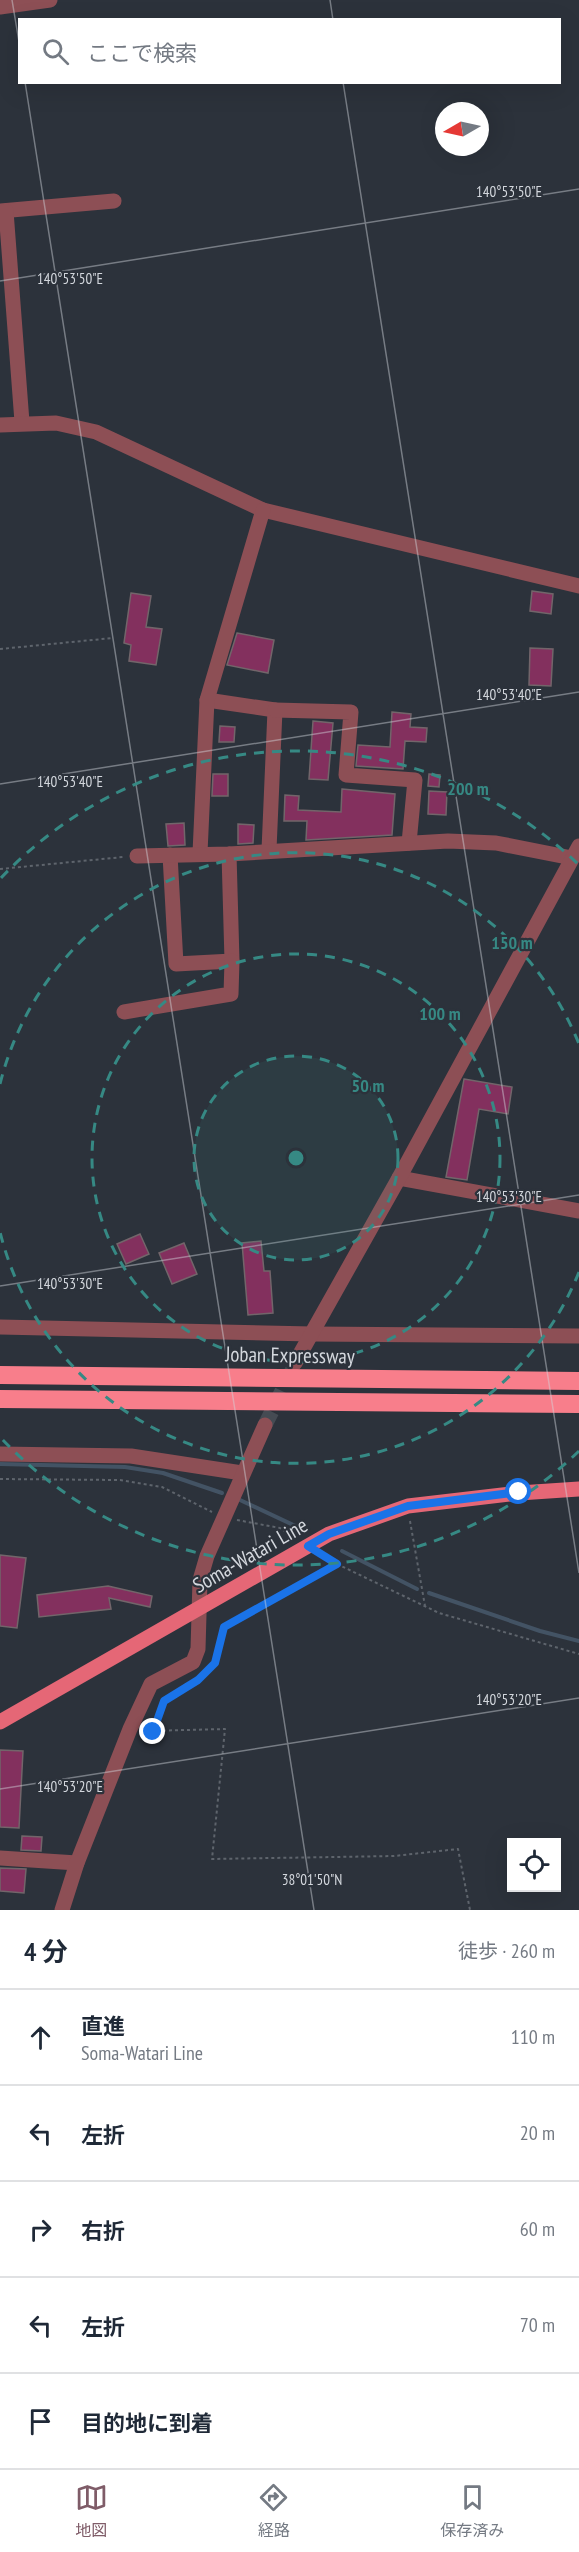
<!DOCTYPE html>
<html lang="ja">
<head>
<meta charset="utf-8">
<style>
  :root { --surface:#fff; --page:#f2f2f3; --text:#1f2937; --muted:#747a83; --line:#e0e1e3; --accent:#7f5c68 }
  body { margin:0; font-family:"PT Sans Narrow","Noto Sans JP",sans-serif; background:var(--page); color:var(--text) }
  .controls { position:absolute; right:18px; bottom:18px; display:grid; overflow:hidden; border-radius:0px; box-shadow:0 6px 24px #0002 }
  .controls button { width:54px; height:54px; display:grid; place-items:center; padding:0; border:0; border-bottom:2px solid var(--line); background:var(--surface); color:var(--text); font:30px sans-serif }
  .compass { position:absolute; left:435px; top:102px; width:54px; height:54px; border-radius:50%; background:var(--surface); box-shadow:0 6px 24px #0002; rotate:261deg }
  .stop { position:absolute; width:18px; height:18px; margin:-14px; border:4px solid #1a73e8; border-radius:50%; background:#fff }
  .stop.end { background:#1a73e8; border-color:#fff; box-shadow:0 2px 6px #0008 }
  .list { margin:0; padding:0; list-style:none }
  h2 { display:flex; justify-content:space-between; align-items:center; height:78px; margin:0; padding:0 24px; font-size:26px }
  h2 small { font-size:20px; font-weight:400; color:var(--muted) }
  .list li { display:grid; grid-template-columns:39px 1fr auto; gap:18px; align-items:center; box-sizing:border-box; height:96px; padding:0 24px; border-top:2px solid var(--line) }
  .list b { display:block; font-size:22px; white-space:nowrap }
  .list p { margin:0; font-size:20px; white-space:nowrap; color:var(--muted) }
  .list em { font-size:20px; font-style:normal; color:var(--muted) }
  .icon { flex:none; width:33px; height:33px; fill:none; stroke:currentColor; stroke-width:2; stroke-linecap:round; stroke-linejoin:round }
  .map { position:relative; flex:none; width:579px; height:1910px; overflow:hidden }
  .search { position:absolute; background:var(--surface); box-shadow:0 6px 24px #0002; left:18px; right:18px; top:18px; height:66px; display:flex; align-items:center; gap:15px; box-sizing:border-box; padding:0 21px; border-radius:0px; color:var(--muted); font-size:22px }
  .sheet { height:558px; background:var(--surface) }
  nav { display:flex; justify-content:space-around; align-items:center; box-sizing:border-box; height:84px; border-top:2px solid var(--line); background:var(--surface); font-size:16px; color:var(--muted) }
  nav a { display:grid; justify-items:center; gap:3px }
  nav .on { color:var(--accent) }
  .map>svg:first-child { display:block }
</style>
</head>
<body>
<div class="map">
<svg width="579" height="1910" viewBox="0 0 579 1910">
  <rect width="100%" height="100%" fill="#2c323b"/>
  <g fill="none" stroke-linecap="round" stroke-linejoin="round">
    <g stroke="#435364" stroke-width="4">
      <polyline points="0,1464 125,1467 163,1473 222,1493"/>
      <polyline points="240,1500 304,1530"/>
      <polyline points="342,1551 417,1589"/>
      <polyline points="429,1593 540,1631 579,1641"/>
    </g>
  </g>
  <g fill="#83305e" stroke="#72656a" stroke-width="1.5">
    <polygon points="532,591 553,594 551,614 530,611"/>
    <polygon points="131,593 151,596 146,627 162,629 156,665 129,661 131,645 124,643"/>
    <polygon points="237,633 274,640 268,673 227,665"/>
    <polygon points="530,648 553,649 551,686 529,685"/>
    <polygon points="392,712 411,714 410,727 427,728 426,742 405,741 403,769 356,766 358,745 390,747"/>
    <polygon points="313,721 333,723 328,780 309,779"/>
    <polygon points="220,726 235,727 234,742 219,742"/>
    <polygon points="213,774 228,774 228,796 212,796"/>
    <polygon points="429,774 440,775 439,787 428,786"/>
    <polygon points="342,789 395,794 392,835 306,840 307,821 284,821 285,795 299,796 298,810 341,812"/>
    <polygon points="429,791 447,792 446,815 428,814"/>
    <polygon points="184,823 185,845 168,846 166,824"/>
    <polygon points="238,824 254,825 253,843 238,844"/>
    <polygon points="464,1079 512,1087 508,1114 479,1109 467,1180 446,1177"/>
    <polygon points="140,1234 149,1254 126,1264 117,1244"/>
    <polygon points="261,1241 264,1271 270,1271 273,1313 248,1315 242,1243"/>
    <polygon points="184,1243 197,1274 172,1284 159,1253"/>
    <polygon points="0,1555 26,1558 17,1628 0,1626"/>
    <polygon points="108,1586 152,1596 150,1607 109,1598 111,1609 39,1617 37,1595"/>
    <polygon points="0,1750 23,1751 19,1828 0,1827"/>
    <polygon points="22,1836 42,1837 41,1851 21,1850"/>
    <polygon points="0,1868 26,1869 24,1893 0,1891"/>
  </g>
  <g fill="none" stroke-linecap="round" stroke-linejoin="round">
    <polyline stroke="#454b53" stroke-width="15" stroke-dasharray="15 8" stroke-linecap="butt" points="265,1425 293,1369"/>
    <g stroke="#5e646c" stroke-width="2" stroke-dasharray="3 3" stroke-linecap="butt">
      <polyline points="0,649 113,638"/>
      <polyline points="0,869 123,857"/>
      <polyline points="0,1479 120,1480 162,1487 212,1512"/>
      <polyline points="237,1520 280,1528 294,1537"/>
      <polyline points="410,1521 425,1606"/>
      <polyline points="337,1564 439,1613 579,1654"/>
      <polyline points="145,1731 225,1729 212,1859 394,1856 458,1849 470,1910"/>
      <polyline points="153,1732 164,1701 198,1680 215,1663 224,1627 337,1564 322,1555"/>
    </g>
    <g stroke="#8d4f55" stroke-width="15">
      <polyline points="0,7 50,0"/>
      <polyline points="0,211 114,201"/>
      <polyline points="6,211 22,422"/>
      <polyline points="0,425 56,423 96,432 263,510 579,586"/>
      <polyline points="207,700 275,710 269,850"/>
      <polyline points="275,710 351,712 346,775 415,780 409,843"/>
      <polyline points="200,853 207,700 263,510"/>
      <polyline points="170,855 176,964 232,961 229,854"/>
      <polyline points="137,856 229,854 448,841 496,843 572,858"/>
      <polyline points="124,1012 231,994 232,961"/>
      <polyline points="399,1178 579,1211"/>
      <polyline points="0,1327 312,1334 579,1336"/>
      <polyline points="295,1363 399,1178 579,846"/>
      <polyline points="0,1454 131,1456 242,1473"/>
      <polyline points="0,1858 77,1863"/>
      <polyline points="62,1910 77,1863 130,1729 151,1684 193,1662 198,1649 200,1580 207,1556 265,1425"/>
    </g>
    <polyline stroke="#e56776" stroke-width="15" points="0,1722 329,1534 408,1506 519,1493 579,1489"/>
    <g stroke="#f87e8b" stroke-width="18">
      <polyline points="0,1375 579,1381"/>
      <polyline points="0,1399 579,1404"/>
    </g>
  </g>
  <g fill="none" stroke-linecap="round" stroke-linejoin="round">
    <polyline stroke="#1a73e8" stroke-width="8" points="153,1732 164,1701 198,1680 215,1663 224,1627 337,1564 308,1546 329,1534 408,1506 519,1492"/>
  </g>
  <path fill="none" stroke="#d3d7dd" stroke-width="1.5" stroke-opacity="0.45" d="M12,0l8,48M330,0l3,20M25,82l289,1828M343,82l236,1491M0,281l579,-92M0,784l579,-92M0,1286l579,-91M0,1789l579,-91"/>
  <circle cx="296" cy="1158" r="102" fill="#368984" fill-opacity=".12"/>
  <g fill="none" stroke="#368984" stroke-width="3" stroke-dasharray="10 8">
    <circle cx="296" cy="1158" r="102"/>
    <circle cx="296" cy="1158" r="204"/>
    <path d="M579 1272A305 305 0 0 1 0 1232M0 1084A305 305 0 0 1 579 1044"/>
    <path d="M579 1451A407 407 0 0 1 1 1438M1 878A407 407 0 0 1 579 865"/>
  </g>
  <g text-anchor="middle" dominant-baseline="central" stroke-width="4.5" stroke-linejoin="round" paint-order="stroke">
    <g font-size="21" fill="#d3d7dd" stroke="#2c323b">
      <text transform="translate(290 1355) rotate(1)">Joban Expressway</text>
      <text transform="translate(250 1555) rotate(-30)">Soma-Watari Line</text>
    </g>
  </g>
  <g font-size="15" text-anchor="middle" fill="#d3d7dd" stroke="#2c323b" stroke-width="4.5" stroke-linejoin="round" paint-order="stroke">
    <text x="509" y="197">140°53'50"E</text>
    <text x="70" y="284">140°53'50"E</text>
    <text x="509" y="700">140°53'40"E</text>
    <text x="70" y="787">140°53'40"E</text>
    <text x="509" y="1202">140°53'30"E</text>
    <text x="70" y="1289">140°53'30"E</text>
    <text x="509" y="1705">140°53'20"E</text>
    <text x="70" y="1792">140°53'20"E</text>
    <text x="312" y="1885">38°01'50"N</text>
  </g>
  <circle cx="296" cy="1158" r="9" fill="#368984" stroke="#2c323b" stroke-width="3"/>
  <g font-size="18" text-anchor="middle" font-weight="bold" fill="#368984" stroke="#2c323b" stroke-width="4.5" stroke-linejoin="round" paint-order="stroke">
    <text x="468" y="795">200 m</text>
    <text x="512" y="949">150 m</text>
    <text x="440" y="1020">100 m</text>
    <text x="368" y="1092">50 m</text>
  </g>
</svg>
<div class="controls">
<button><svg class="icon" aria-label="locate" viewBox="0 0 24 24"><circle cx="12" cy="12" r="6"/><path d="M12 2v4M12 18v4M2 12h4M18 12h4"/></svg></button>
</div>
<svg class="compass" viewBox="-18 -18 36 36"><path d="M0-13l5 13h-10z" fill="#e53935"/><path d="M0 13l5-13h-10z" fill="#747a83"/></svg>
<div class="stop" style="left:519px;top:1492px"></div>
<div class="stop end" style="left:153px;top:1732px"></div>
<div class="search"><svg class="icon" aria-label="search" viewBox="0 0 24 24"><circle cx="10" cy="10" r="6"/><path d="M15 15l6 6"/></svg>ここで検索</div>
</div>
<section class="sheet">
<h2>4 分<small>徒歩 · 260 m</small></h2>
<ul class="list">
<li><svg class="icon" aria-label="ahead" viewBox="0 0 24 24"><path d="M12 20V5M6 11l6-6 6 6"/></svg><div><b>直進</b><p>Soma-Watari Line</p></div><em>110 m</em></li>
<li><svg class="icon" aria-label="left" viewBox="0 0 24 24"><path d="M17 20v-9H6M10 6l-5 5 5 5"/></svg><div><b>左折</b></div><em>20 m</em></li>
<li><svg class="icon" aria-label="right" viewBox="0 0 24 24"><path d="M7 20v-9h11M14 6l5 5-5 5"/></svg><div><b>右折</b></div><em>60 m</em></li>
<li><svg class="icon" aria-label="left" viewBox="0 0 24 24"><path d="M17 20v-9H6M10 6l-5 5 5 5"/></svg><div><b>左折</b></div><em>70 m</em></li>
<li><svg class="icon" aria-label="arrive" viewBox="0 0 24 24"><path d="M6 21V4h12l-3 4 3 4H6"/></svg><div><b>目的地に到着</b></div></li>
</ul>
</section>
<nav>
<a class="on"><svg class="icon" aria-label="map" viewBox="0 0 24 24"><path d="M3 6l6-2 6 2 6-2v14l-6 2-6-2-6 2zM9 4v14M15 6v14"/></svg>地図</a>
<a><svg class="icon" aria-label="directions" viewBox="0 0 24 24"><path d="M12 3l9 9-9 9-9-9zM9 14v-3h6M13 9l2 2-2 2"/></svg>経路</a>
<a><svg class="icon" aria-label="saved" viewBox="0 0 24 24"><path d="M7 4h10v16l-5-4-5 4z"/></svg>保存済み</a>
</nav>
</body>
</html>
